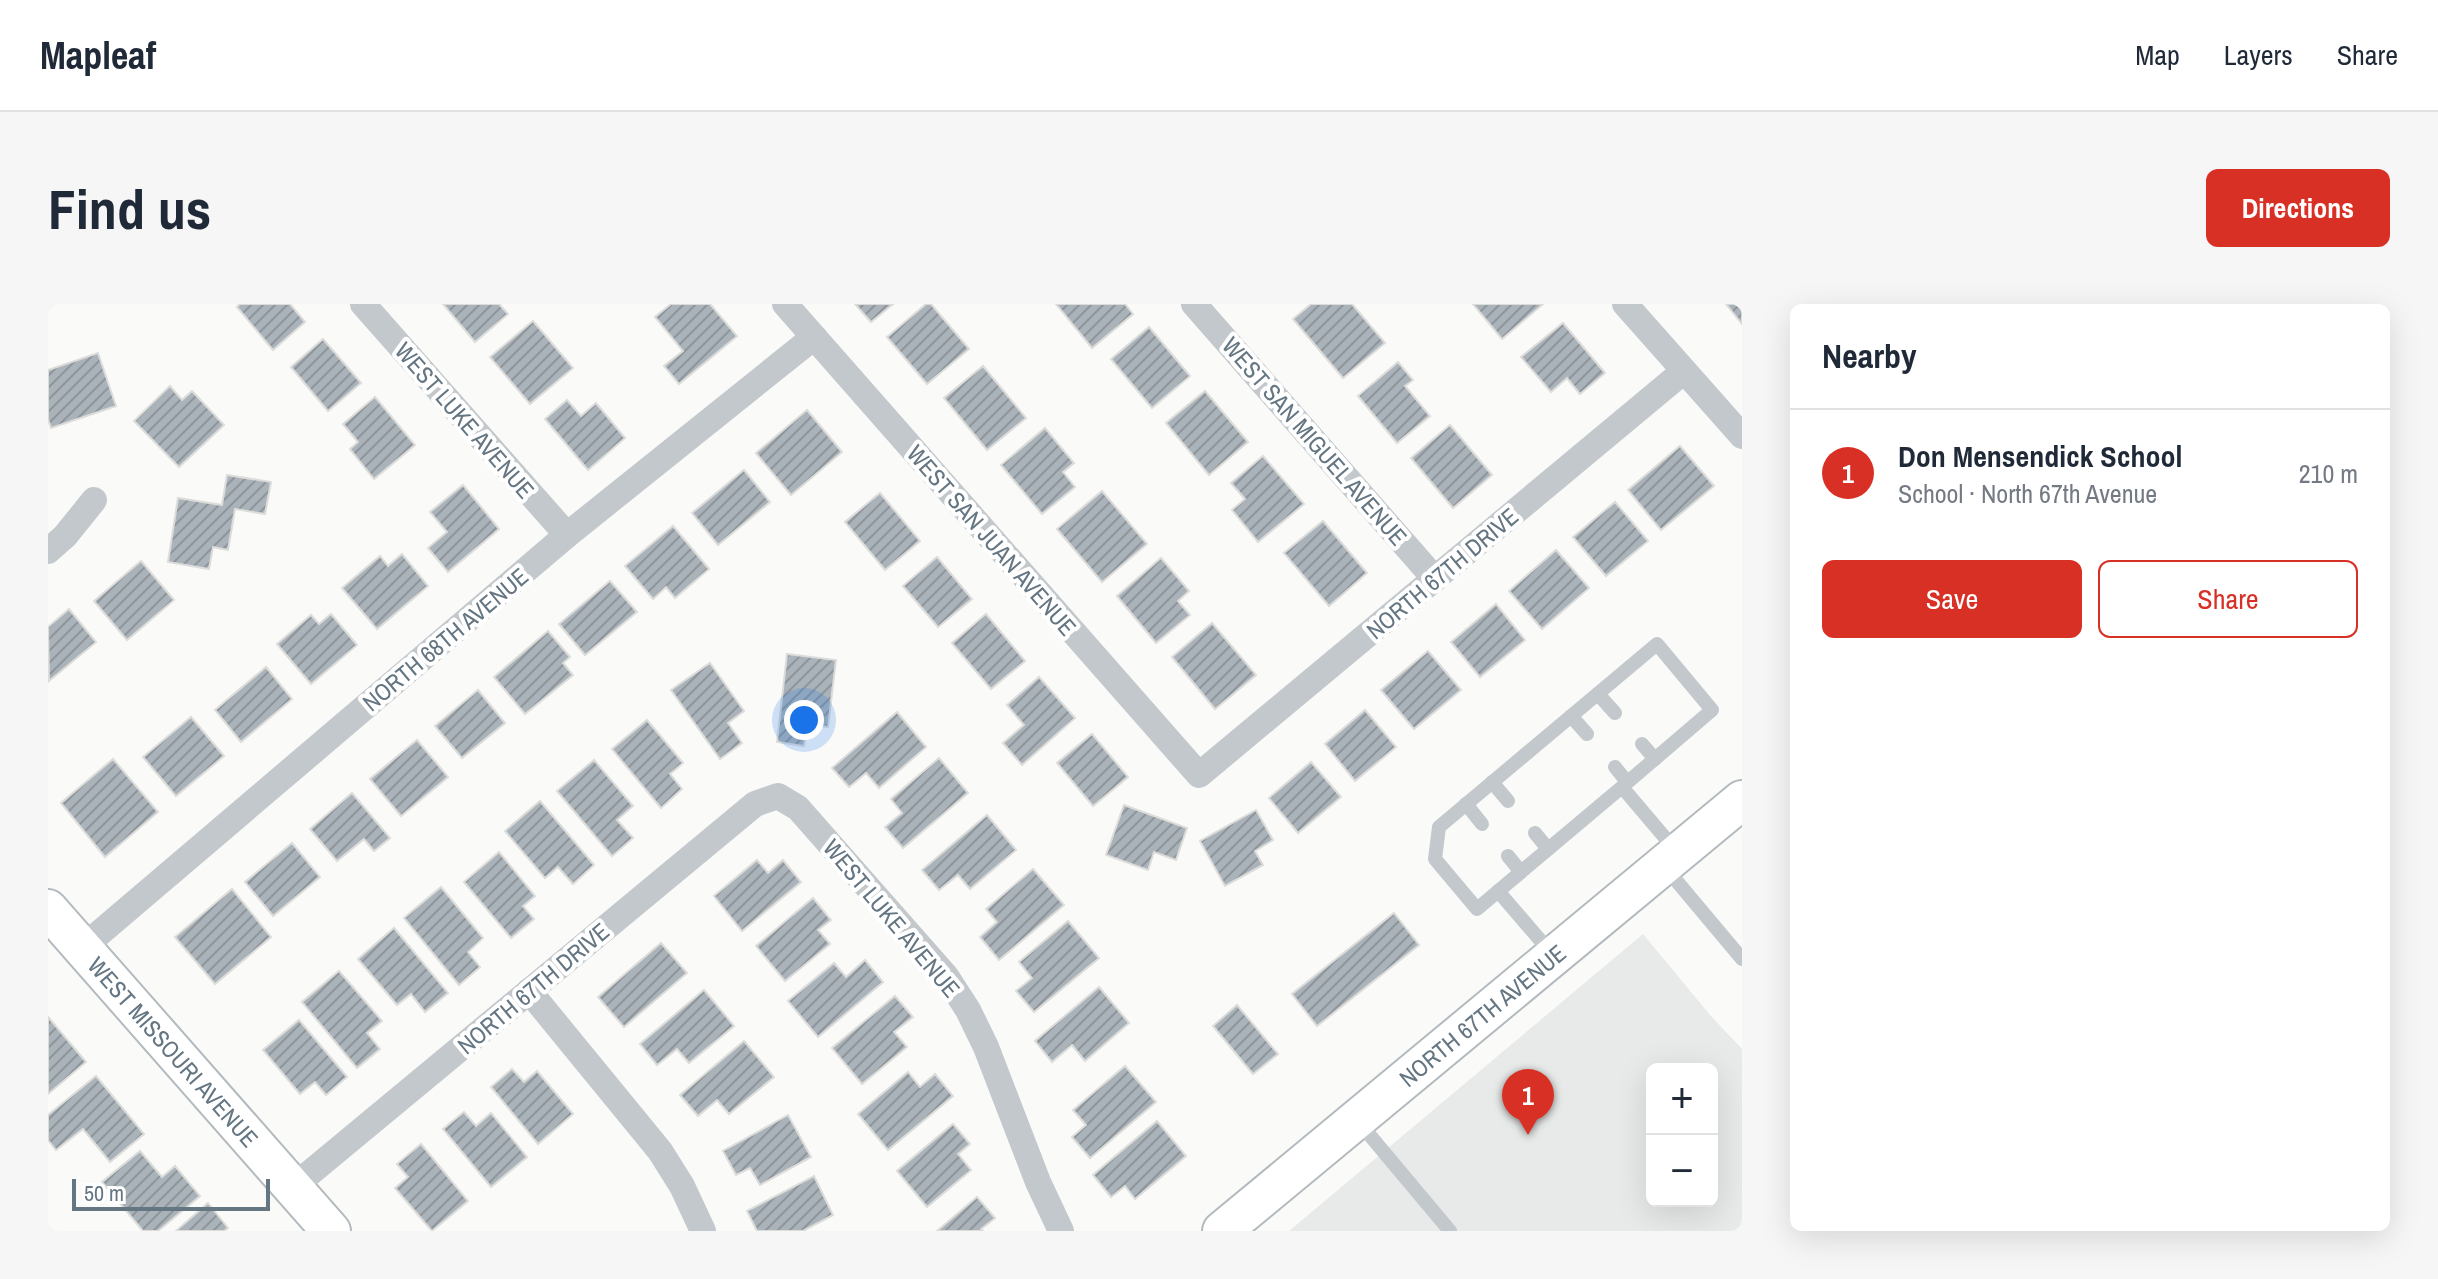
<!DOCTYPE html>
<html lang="en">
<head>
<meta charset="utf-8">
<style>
  :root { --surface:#fff; --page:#f6f6f7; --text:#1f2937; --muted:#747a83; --line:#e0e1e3; --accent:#d93025 }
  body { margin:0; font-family:"Archivo Narrow",sans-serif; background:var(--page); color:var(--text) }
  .controls { position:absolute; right:24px; bottom:24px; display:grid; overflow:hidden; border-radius:12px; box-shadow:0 8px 32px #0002 }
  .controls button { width:72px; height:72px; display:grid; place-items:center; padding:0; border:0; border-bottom:2px solid var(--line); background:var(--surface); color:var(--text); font:40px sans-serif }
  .scale { position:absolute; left:24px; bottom:20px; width:198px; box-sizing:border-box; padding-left:8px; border:4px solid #657683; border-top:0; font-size:22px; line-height:28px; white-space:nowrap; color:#657683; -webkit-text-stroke:6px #fff; paint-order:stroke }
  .you { position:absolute; left:756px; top:416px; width:28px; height:28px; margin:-20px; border:6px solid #fff; border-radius:50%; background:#1a73e8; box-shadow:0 0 0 12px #1a73e833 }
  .badge { display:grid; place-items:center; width:52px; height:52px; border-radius:50%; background:var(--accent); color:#fff; font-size:26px; font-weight:700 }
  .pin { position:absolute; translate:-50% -66px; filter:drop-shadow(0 2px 4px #0008) }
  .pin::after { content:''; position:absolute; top:42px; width:28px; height:24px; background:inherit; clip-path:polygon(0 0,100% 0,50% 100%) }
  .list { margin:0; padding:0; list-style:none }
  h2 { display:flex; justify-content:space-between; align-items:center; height:104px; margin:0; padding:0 32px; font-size:34px }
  h2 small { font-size:26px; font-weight:400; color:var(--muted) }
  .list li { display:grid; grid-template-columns:52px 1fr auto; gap:24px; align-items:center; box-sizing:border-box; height:128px; padding:0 32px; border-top:2px solid var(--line) }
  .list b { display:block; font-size:30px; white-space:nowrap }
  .list p { margin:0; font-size:26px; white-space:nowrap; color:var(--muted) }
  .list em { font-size:26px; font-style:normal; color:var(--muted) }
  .actions { display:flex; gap:16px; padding:24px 32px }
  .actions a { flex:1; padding:18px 0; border:2px solid var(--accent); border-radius:12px; text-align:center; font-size:28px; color:var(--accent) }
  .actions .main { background:var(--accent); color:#fff }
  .map { position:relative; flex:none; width:1694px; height:927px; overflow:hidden; border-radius:12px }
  header { display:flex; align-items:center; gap:48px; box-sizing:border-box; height:112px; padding:0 40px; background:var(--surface); border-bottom:2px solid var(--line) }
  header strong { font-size:38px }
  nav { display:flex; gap:44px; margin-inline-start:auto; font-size:28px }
  .intro { display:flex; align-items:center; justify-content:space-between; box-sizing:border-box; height:192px; padding:0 48px }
  h1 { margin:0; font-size:56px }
  .button { padding:20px 36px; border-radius:12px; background:var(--accent); color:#fff; font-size:28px; font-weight:700 }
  main { display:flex; gap:48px; padding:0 48px }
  aside { flex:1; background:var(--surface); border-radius:12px; box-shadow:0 8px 32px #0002 }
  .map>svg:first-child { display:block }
</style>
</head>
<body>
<header>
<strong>Mapleaf</strong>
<nav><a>Map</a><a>Layers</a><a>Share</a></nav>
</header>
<div class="intro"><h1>Find us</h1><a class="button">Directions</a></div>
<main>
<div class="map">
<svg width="1694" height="927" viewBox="0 0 1694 927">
  <defs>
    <pattern id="building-hatch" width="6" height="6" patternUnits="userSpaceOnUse" patternTransform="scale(2)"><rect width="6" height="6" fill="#aab3b9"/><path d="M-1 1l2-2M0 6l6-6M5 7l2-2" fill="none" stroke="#8e969c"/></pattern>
  </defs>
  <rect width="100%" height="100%" fill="#fafaf8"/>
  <path fill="#e8e9e9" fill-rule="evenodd" d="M1595,630l67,81 32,34v182h-453zM1604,765h60v132h-60z"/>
  <g fill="url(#building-hatch)" stroke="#dcdcda" stroke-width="2">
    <polygon points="192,0 242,0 257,18 225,46 189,3"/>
    <polygon points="395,0 451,0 460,10 427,38"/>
    <polygon points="623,0 662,0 689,32 631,80 616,62 635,47 607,13"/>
    <polygon points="807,0 845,0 823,18"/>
    <polygon points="878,0 883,0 921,45 879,80 839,33"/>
    <polygon points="1008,0 1077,0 1085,10 1044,44"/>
    <polygon points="1263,0 1304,0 1337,39 1295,74 1245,15"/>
    <polygon points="1425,0 1495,0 1454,35"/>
    <polygon points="1678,0 1694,0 1694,20"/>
    <polygon points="485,17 525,64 482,100 442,53"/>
    <polygon points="1515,19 1557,69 1532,90 1519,74 1503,88 1473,53"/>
    <polygon points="1101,23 1142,72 1104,104 1063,55"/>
    <polygon points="275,35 313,79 280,107 243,63"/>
    <polygon points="50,49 68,102 3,124 0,115 0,66"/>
    <polygon points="1350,58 1365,76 1357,82 1382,112 1349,139 1310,92"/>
    <polygon points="935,62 978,114 939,146 896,94"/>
    <polygon points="122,82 134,96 144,87 176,121 131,163 86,117"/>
    <polygon points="1157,87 1200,138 1161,171 1118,119"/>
    <polygon points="327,93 367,141 326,175 302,145 310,138 295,120"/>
    <polygon points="519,96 533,112 548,99 577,134 540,166 497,115"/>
    <polygon points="759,106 794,148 743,191 708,149"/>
    <polygon points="1402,121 1444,171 1405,204 1363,154"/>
    <polygon points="997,124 1026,159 1015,168 1027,183 994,210 953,161"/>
    <polygon points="1632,142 1666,182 1613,226 1580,186"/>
    <polygon points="1215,152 1256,200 1210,238 1184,206 1197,195 1183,179"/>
    <polygon points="696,166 722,198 670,241 644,209"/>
    <polygon points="179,171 223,178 217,210 187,205 180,246 165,243 161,265 120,258 130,194 174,201"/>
    <polygon points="415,181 451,225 400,268 380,244 399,228 382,208"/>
    <polygon points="1054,187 1099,240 1054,278 1009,225"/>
    <polygon points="832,189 872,237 837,266 797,218"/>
    <polygon points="1567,198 1600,237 1558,272 1525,233"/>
    <polygon points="1275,217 1319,269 1281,302 1236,249"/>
    <polygon points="625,222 661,265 627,294 618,283 605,295 577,262"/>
    <polygon points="1508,246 1541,284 1494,325 1461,287"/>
    <polygon points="354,250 380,282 329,325 294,284 332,252 340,262"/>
    <polygon points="889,253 924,295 890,323 855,282"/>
    <polygon points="1113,254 1141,287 1130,297 1142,311 1108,339 1069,292"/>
    <polygon points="93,257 126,296 79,336 46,297"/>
    <polygon points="562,277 589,308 537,351 511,320"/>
    <polygon points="1448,300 1477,336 1432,373 1403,338"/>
    <polygon points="21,305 48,338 1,377 0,323"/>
    <polygon points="283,310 309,341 263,380 229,340 263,311 271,320"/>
    <polygon points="938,310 977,357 943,385 904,339"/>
    <polygon points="1164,319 1208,371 1167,405 1124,353"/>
    <polygon points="500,327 522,353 515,359 525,371 477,410 446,373"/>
    <polygon points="1380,347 1413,386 1366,425 1333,386"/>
    <polygon points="739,350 788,356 780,423 759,421 756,442 729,438"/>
    <polygon points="662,359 696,407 680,419 694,439 672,455 623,386"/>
    <polygon points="218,363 244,395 193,438 167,406"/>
    <polygon points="991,373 1027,414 974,461 955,439 976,421 959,401"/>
    <polygon points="430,386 457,419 414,454 387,422"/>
    <polygon points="1317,406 1348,443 1307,477 1277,440"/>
    <polygon points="849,408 878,443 831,484 818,469 801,483 784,464"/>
    <polygon points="143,413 176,452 128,492 95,453"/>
    <polygon points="599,416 635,459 622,470 634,485 613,504 564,445"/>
    <polygon points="1044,430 1080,473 1045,502 1009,459"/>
    <polygon points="369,436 400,473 353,512 322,475"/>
    <polygon points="891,454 920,489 855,544 837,523 854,509 843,495"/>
    <polygon points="65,455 110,508 57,553 13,499"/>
    <polygon points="546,456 585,502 569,516 585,534 564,552 509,487"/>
    <polygon points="1263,458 1293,493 1250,529 1221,494"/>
    <polygon points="304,489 342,534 326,547 316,535 289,557 262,525"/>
    <polygon points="492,497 546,561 525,580 510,563 497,574 457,527"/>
    <polygon points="1076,501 1139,524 1128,556 1106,548 1100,566 1058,551"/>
    <polygon points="1208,506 1225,536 1207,547 1215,561 1177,582 1152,537"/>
    <polygon points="939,511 968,546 922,585 910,571 891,586 874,566"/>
    <polygon points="244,539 272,573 225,612 197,578"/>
    <polygon points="451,548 487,592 475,602 486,615 463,634 416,578"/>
    <polygon points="709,556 720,569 735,556 753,578 694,627 666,592"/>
    <polygon points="985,565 1016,601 951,656 932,633 949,618 938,605"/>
    <polygon points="393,583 435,634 420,648 432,663 411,681 356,614"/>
    <polygon points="184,585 223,633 167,680 127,633"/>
    <polygon points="765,594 783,616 770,626 782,640 737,677 708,642"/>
    <polygon points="1346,609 1371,641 1269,722 1244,690"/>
    <polygon points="1020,617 1051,654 986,708 968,687 984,674 971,658"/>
    <polygon points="346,624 400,689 377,708 363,690 349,701 310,655"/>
    <polygon points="613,639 639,669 576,723 550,693"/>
    <polygon points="817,656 835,678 770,733 740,697 786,659 798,673"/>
    <polygon points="291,667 334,717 319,729 332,745 309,764 254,698"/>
    <polygon points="1051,683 1081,719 1037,757 1024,741 1004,758 987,737"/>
    <polygon points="656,686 686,722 641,759 629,745 609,761 592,740"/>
    <polygon points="847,692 865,713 846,728 859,743 814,780 784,744"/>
    <polygon points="1189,701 1230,750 1205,770 1165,722"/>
    <polygon points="0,713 38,758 0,790"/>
    <polygon points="251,716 299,773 278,791 267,778 252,790 215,746"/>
    <polygon points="696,737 726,773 681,810 669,796 650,812 632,791"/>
    <polygon points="1077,762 1108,798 1042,854 1024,833 1038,821 1025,806"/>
    <polygon points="464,765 476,778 489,767 525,810 490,840 443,783"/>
    <polygon points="860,768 872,783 887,770 905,792 840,846 810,810"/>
    <polygon points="48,772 96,830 62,858 35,825 8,846 0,836 0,811"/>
    <polygon points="416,808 428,822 443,809 479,853 443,883 395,825"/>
    <polygon points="740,811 763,853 712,881 702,864 688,871 675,847"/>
    <polygon points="1109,817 1138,852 1087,895 1077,882 1063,893 1045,871"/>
    <polygon points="905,820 922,840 910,850 923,866 879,903 849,867"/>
    <polygon points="373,840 420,897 384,927 347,884 360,873 349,860"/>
    <polygon points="92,847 114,873 127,862 152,892 110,927 95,927 54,878"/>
    <polygon points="766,872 785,911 755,927 709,927 699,907"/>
    <polygon points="929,893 947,914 933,925 935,927 889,927"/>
    <polygon points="160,899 180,924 176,927 128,927"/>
  </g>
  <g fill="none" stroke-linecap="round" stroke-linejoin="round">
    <g stroke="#b3babf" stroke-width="42">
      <g id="secondary">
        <path id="s1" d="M0,605l283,322"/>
        <path id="s2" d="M1174,927l520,-431"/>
      </g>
    </g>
    <g stroke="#c3c8cc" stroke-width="14">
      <polyline points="1550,390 1567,409"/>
      <polyline points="1523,412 1539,430"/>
      <polyline points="1594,440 1607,455"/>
      <polyline points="1567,463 1579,478"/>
      <polyline points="1444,478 1460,497"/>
      <polyline points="1574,483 1429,605 1387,555 1391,523 1609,340 1664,406 1574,483 1630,549"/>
      <polyline points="1418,500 1434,520"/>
      <polyline points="1487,529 1500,545"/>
      <polyline points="1460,552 1473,568"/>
      <polyline points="1616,562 1694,655"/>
      <polyline points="1450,587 1504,650"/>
      <polyline points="1309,816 1402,927"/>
    </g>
    <g stroke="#c3c8cc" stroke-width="26">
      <polyline points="315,0 519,231"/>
      <polyline points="737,0 1151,471 1636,67"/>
      <polyline points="1146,0 1387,275"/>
      <polyline points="1577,0 1694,132"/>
      <polyline points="0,247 17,232 46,196"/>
      <polyline points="34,644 519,231 766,33"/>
      <polyline points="481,687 612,847 634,882 655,927"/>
      <polyline points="245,883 707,500 730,492 750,504 898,672 920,706 938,743 990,878 1013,927"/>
    </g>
    <use href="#secondary" stroke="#fff" stroke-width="38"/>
  </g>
  <g text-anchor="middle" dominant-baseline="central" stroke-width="8" stroke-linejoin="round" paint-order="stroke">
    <g font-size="24" fill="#657683" stroke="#fff">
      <text transform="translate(417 116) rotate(49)">WEST LUKE AVENUE</text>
      <text transform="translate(1267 137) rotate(49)">WEST SAN MIGUEL AVENUE</text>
      <text transform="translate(944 236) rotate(49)">WEST SAN JUAN AVENUE</text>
      <text transform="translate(1394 269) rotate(-40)">NORTH 67TH DRIVE</text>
      <text transform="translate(397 335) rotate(-40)">NORTH 68TH AVENUE</text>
      <text transform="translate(844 614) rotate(50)">WEST LUKE AVENUE</text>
      <text transform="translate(485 684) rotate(-40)">NORTH 67TH DRIVE</text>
      <text stroke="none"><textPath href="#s2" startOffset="338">NORTH 67TH AVENUE</textPath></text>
      <text stroke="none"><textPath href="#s1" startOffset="190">WEST MISSOURI AVENUE</textPath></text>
    </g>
  </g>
</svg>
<div class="controls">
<button>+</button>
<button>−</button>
</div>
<div class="scale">50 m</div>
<div class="you"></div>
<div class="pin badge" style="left:1480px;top:831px">1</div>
</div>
<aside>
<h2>Nearby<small></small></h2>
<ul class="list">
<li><span class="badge">1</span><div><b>Don Mensendick School</b><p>School · North 67th Avenue</p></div><em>210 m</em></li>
</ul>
<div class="actions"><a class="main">Save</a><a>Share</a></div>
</aside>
</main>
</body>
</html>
